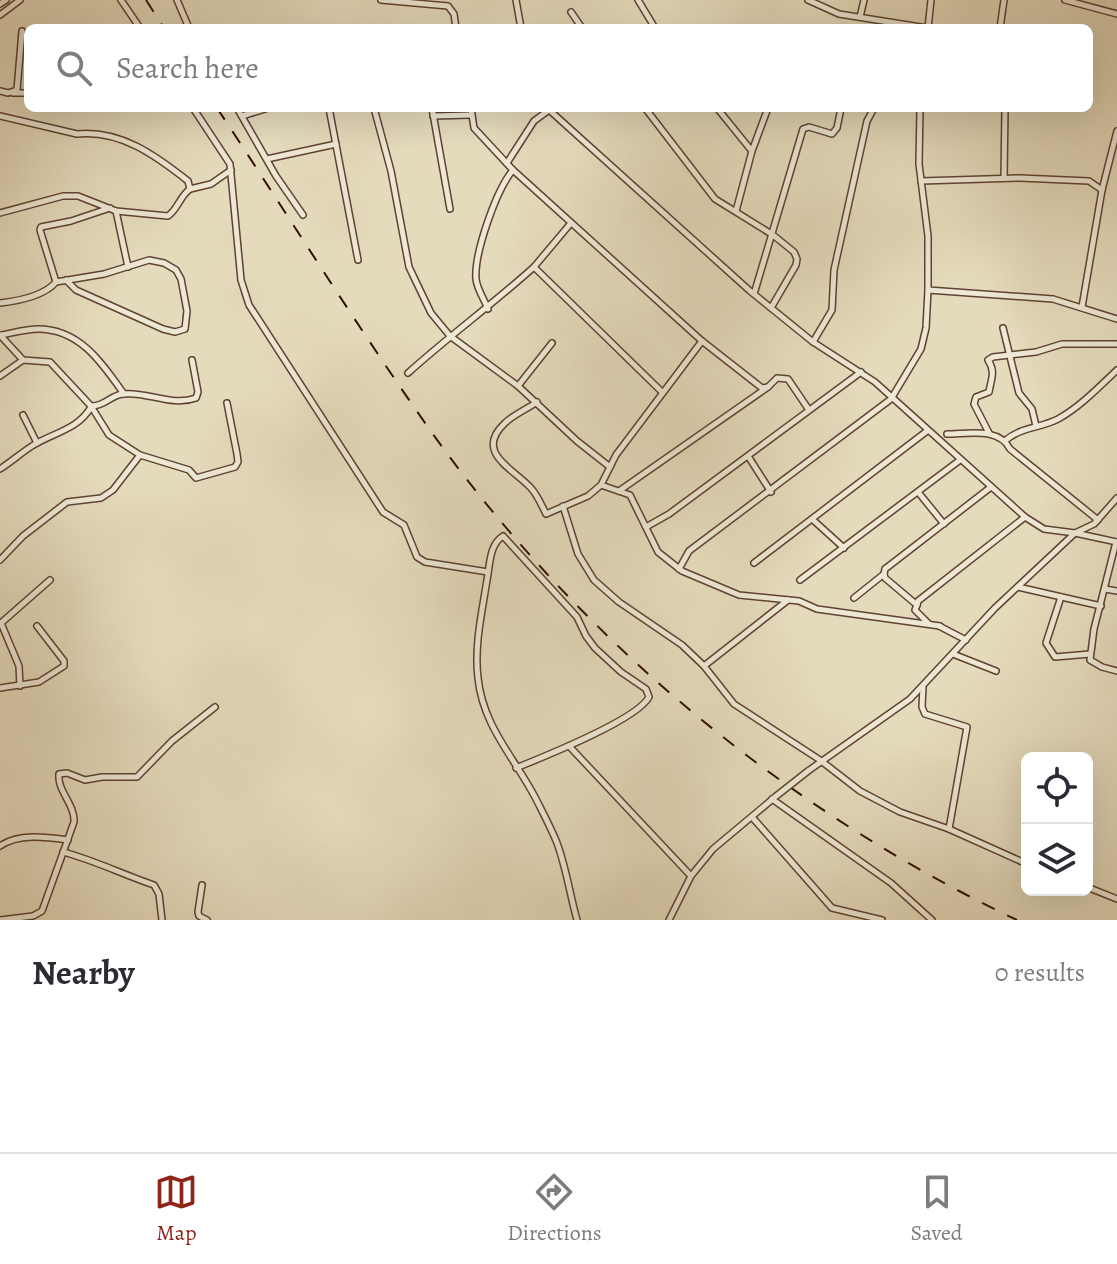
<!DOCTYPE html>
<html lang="en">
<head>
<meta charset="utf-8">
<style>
  :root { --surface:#fff; --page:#f7f7f7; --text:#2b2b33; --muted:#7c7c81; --line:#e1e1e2; --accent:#8f2418 }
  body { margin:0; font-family:Alegreya,serif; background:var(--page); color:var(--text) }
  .controls { position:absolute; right:24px; bottom:24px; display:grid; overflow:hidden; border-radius:12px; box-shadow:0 8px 32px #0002 }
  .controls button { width:72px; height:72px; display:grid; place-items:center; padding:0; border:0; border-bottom:2px solid var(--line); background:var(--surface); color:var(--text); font:40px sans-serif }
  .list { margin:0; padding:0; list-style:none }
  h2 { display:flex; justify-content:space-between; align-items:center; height:104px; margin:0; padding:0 32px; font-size:34px }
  h2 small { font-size:26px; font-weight:400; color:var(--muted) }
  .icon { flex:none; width:44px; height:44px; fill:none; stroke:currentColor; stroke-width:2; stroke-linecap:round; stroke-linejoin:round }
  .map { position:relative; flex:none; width:1117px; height:920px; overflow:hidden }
  .search { position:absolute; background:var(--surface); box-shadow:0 8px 32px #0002; left:24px; right:24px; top:24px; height:88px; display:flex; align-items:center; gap:20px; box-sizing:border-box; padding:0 28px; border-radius:12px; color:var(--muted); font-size:30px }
  .sheet { height:232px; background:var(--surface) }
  nav { display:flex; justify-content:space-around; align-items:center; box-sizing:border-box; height:112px; border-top:2px solid var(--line); background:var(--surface); font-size:22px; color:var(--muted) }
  nav a { display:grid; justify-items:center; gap:4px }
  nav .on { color:var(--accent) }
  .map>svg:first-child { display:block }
</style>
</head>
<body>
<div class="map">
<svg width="1117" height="920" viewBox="0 0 1117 920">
  <rect width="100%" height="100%" fill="#e4dabc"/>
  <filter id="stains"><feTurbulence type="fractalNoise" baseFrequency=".0025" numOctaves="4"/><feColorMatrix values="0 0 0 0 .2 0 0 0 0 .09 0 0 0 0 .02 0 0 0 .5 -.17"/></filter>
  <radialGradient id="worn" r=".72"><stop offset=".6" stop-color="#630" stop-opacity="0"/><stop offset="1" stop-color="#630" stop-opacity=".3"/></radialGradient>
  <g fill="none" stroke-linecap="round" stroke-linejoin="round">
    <g stroke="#5e4232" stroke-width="8">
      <g id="minor">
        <polyline points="121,0 140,28"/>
        <polyline points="177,0 189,28"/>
        <polyline points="381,0 448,6 454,14 456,28"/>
        <polyline points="516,0 521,28"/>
        <polyline points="638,0 655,28"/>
        <polyline points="808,0 839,14 927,28"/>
        <polyline points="1065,0 1117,14"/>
        <polyline points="0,4 6,0"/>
        <polyline points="571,12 582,28"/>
        <polyline points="0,15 20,0"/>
        <polyline points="860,17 864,0"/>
        <polyline points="928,28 931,0"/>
        <polyline points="1000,28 1004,0"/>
        <polyline points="0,91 8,93 17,90 22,31"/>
        <polyline points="13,93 28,93"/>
        <polyline points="193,108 230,164 241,280 249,305 383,512 404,525 417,557 425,562 488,572"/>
        <polyline points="237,108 276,176 303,215"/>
        <polyline points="329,108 358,260"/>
        <polyline points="374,108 391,171 409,267 431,313 450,336 518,386 577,441 610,467"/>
        <polyline points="432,108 450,209"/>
        <polyline points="471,108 474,128 513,170 702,341 762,388 768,387 777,378 788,379 809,410"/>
        <polyline points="547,108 750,291 813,342 875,382 1025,517 1044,529 1075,533 1117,542"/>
        <polyline points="645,108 715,199 773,235 794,252 797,259 796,265 771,308"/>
        <polyline points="717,108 751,150"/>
        <polyline points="920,108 919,164 928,236 928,290 1053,299 1117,319"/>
        <path d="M0,116l77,18c44,-4 78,21 111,47l2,8c-10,7 -12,20 -22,27l-52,-5 -38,-15h-15l-63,17"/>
        <polyline points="242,116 268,108"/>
        <polyline points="433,116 471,115"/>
        <polyline points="267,159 336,144"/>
        <polyline points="507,163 534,121 549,110"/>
        <polyline points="1004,178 1005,108"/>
        <polyline points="921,181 1020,178 1089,181 1102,190"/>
        <polyline points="190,189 211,184 231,170"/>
        <polyline points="116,211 128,267"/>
        <polyline points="736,211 752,151 768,108"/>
        <polyline points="571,223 534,267 662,392"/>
        <polyline points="56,282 40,230 41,227 71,221 110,208"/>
        <polyline points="754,294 803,129 809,127 832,134 837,128 841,108"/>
        <path d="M0,303c18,-2 44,-7 56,-21l48,-8 45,-14 15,3 12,7 5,9 6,32 -2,18 -10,3 -12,-3 -87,-39 -10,-10"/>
        <polyline points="1082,307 1102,190 1117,131"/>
        <path d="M488,309c-4,-10 -11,-20 -12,-30 -2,-25 20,-89 37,-109"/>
        <polyline points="1003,328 1019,393 1032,409 1036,426"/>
        <polyline points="0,335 23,360"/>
        <path d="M1,335c12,-2 25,-6 37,-6 42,0 64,34 86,65"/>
        <polyline points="813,342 832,310 834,270 867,121 874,108"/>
        <path d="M408,373c41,-37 85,-69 126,-106"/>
        <polyline points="0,376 23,360 50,362 91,406 109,435 140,455 113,490 101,498 67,502 23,536 0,560"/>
        <polyline points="518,386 552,343"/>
        <path d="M537,402c-10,7 -24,13 -32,21 -31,29 7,45 25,64 7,7 11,17 16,27l42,-18 13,-11 15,-30 86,-114"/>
        <path d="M92,406c13,0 19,-11 31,-12 24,-3 48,13 73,4l2,-6 -6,-32"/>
        <polyline points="23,415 37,443"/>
        <path d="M989,433l-15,-29 2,-7 13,-5c2,-13 7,-20 -1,-32l5,-3 43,-5 26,-8h55"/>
        <path d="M947,434c21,0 52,-7 63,15l88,71"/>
        <path d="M1006,440c15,-13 35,-12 52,-21 22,-12 41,-32 59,-49"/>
        <polyline points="140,455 189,470 196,478 235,467 238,462 237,454 227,403"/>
        <polyline points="748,456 771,492"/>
        <path d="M0,469c11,-7 21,-16 32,-23 20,-13 46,-16 59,-39"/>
        <polyline points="601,485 630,495 658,552 682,571 739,595 799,601 817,609 940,626"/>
        <polyline points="619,491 768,387"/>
        <polyline points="918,492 944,524"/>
        <polyline points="563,506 578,554 594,580 619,602 682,645 704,666 734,704 820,760 860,791 900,812 949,829 1027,864"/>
        <polyline points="812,519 844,548"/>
        <polyline points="646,527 669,514 861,372"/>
        <polyline points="1116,542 1094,629 1090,660 1102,667 1117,671"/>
        <polyline points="754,563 927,431"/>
        <polyline points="679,569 689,551 891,399 921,349 926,328 928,290"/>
        <polyline points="884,574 885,578 917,605 915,610 929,624"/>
        <polyline points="800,580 960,460"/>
        <polyline points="1018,587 1101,606"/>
        <polyline points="1105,589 1117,591"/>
        <polyline points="1061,597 1046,643 1055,657 1090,654"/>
        <polyline points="854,598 884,574 885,569 991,487"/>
        <polyline points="917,605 918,601 1025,517"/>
        <polyline points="939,626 966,640"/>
        <polyline points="953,654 996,671"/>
        <polyline points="704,666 788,600"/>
        <polyline points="20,686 19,666 1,623 50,580"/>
        <polyline points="923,687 922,707 925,714 967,727 949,829"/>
        <polyline points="0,688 39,682 64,666 64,661 37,626"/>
        <polyline points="569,746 691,876"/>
        <path d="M516,768c27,-11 121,-48 133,-71l-3,-8 -25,-17 -26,-24 -9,-12 -9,-19 -74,-81c-14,9 -13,29 -16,44 -5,32 -13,66 -9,98 5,49 37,80 58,121 7,14 15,29 21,44 9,24 13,52 20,77"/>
        <polyline points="808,771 910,699 995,608 1075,533 1094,524 1117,498"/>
        <polyline points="772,799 891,883 932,920"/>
        <polyline points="752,817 832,908 882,920"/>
        <path d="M0,846c19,-13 46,-9 68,-6"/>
        <path d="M63,852c31,8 61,23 91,33l5,9 3,26"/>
        <polyline points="202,885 198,912 199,916 207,920"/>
        <polyline points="1087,887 1117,899"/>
        <path d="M0,920l33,-4 9,-5 32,-89c1,-18 -17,-31 -15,-48l8,-1 18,7 17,-3h35l35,-36 43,-34"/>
        <polyline points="669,920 691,876 713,849 774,798"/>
      </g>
    </g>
    <use href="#minor" stroke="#ede7d3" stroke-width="5"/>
    <g stroke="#311004" stroke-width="2" stroke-dasharray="14 14" stroke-linecap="butt">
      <polyline points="146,0 164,28"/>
      <path d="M217,108c71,107 139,217 213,322 149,209 355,380 587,490"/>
    </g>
    <g stroke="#5e4232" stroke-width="8" stroke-linecap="butt">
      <polyline id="minor-bridge" points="775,797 808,771"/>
    </g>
    <use href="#minor-bridge" stroke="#ede7d3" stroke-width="5"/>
  </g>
  <rect width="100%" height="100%" filter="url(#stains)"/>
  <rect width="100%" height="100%" fill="url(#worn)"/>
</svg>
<div class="controls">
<button><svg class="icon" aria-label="locate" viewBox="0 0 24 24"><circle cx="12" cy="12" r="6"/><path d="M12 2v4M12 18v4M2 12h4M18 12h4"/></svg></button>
<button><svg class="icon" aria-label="layers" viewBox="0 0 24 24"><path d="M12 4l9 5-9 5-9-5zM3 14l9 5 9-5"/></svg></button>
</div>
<div class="search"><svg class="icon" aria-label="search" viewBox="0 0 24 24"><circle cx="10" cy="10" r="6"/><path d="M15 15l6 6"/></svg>Search here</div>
</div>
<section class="sheet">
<h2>Nearby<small>0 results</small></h2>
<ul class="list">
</ul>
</section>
<nav>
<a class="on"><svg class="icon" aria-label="map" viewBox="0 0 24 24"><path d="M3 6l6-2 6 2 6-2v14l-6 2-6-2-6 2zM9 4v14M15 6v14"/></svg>Map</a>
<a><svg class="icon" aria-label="directions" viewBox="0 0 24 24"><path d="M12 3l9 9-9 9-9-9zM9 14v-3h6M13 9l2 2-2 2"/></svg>Directions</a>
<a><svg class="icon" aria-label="saved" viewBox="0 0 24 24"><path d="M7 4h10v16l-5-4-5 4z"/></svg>Saved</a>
</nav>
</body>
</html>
